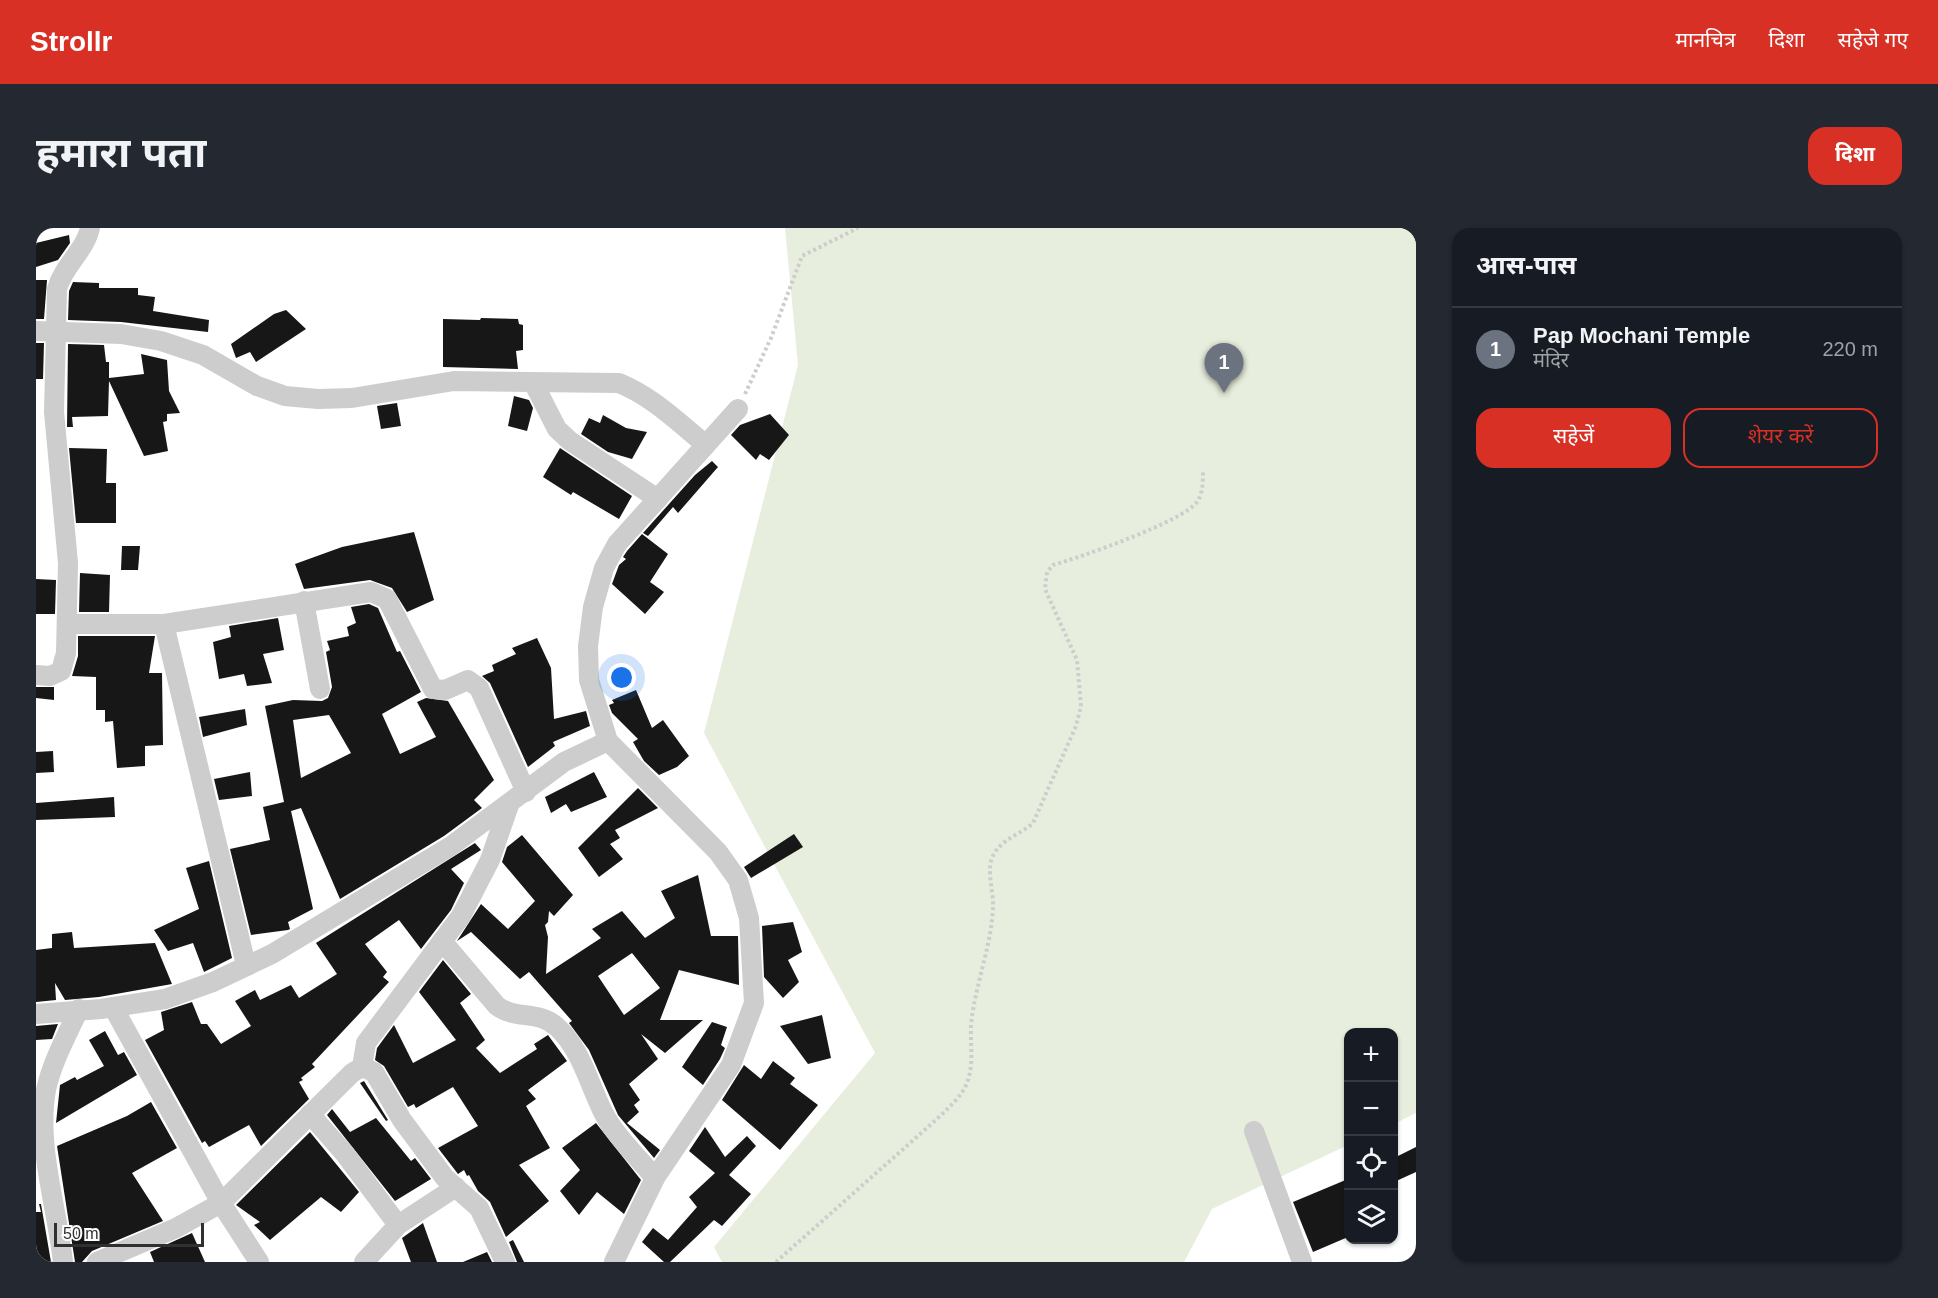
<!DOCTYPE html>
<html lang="hi">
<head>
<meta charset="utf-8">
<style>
  :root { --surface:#171b24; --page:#242831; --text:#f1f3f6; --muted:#9ea1a6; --line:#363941; --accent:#d93025 }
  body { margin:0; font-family:Arial,"Noto Sans Devanagari",sans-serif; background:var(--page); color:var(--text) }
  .controls { position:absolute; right:18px; bottom:18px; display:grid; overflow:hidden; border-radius:12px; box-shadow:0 2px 4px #0004 }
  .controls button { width:54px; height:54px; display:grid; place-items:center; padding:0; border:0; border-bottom:2px solid var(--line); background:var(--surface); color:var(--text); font:30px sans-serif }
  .scale { position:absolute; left:18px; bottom:15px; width:150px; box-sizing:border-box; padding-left:6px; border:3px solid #303030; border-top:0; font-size:16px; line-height:21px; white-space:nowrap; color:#303030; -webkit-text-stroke:4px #fff; paint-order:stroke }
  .you { position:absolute; left:586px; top:450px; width:21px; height:21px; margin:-15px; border:4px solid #fff; border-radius:50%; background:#1a73e8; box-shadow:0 0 0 9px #1a73e833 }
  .badge { display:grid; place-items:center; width:39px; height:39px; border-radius:50%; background:var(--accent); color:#fff; font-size:20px; font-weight:700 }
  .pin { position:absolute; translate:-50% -50px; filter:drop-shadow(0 2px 3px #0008) }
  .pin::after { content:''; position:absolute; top:32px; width:21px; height:18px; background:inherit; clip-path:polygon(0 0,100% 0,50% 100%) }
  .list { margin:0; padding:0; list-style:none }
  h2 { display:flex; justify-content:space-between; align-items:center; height:78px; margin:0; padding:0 24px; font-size:26px }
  h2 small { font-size:20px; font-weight:400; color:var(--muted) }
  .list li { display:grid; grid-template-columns:39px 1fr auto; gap:18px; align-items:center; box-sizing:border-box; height:84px; padding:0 24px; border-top:2px solid var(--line) }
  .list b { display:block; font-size:22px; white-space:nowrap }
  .list p { margin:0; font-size:20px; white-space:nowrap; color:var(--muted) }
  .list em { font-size:20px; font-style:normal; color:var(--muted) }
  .actions { display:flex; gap:12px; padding:18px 24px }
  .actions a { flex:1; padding:14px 0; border:2px solid var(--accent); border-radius:18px; text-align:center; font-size:21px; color:var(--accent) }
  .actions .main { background:var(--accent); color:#fff }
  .icon { flex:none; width:33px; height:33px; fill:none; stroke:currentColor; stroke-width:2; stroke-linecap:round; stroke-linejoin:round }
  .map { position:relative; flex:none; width:1380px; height:1034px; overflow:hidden; border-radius:18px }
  header { display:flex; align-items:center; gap:36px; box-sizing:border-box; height:84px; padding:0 30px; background:var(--accent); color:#fff }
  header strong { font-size:28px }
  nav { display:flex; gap:33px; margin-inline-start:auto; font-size:21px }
  .intro { display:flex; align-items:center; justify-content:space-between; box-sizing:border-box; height:144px; padding:0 36px }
  h1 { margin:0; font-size:42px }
  .button { padding:15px 27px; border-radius:18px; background:var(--accent); color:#fff; font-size:21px; font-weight:700 }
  main { display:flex; gap:36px; padding:0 36px }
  aside { flex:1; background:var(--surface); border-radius:18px; box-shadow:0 2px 4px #0004 }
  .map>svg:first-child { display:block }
</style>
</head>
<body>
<header>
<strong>Strollr</strong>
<nav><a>मानचित्र</a><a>दिशा</a><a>सहेजे गए</a></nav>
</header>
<div class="intro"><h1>हमारा पता</h1><a class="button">दिशा</a></div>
<main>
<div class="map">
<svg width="1380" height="1034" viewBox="0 0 1380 1034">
  <rect width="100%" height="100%" fill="#fff"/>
  <polygon fill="#e8eede" points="749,0 1380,0 1380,885 1358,896 1358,804 1312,804 1312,917 1176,981 1148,1034 686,1034 678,1019 839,825 668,505 762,137"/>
  <g fill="#171717" fill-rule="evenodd">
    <polygon points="33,7 34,15 22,32 0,39 0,15"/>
    <polygon points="0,52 11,52 8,91 0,91"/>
    <polygon points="37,54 63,55 63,60 102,60 102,67 119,69 117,83 173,92 172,104 85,94 32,92 33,63"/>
    <polygon points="250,82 270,101 220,134 214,124 200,130 195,116 238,86"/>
    <polygon points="445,90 482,91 483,96 487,97 487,122 480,123 482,141 407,139 407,91 444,92"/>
    <polygon points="0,115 8,115 7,151 0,151"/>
    <polygon points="32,116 68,117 70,134 73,134 73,150 108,146 105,126 131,132 133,163 144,185 131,186 131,193 127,194 132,223 108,228 73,153 72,188 36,189 37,199 31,199"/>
    <polygon points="478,168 493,172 497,180 491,203 472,198"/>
    <polygon points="361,175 365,198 345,201 341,178"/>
    <polygon points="734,186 753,207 733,232 724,226 720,232 695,207 704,197"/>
    <polygon points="567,187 590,200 611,204 596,231 572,224 545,206 553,190 564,195"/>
    <polygon points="33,220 71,221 70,255 80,255 80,295 40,295"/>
    <polygon points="524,220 596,268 583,291 537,264 535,267 507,249"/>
    <polygon points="676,233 682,239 642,285 637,279 612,308 607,305 659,247"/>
    <polygon points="378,304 398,372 371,384 356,360 334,352 268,361 259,336 306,319"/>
    <polygon points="606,306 632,326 614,354 628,364 609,386 576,356 583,337 590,331 587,329 591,323"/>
    <polygon points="86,318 104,318 102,342 85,342"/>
    <polygon points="44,345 74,347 73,384 43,384"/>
    <polygon points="0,351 20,352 19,386 0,386"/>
    <path d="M333,376l9,4 19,44 3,-1 21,41 -39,22 18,40 36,-17 -19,-35 9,-4 22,3 46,79 -20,20 8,8 -38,28 -104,63 -39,-91 -10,3 22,98 -25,13 2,7 -2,1 -37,5 -21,-86 40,-9 -7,-33 21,-5 -19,-96 28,-6 29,1 6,-3 4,-11 -6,-35 4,-2 -3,-9 22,-5 -2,-9 9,-4 -5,-16zM293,487l22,38 -50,25 -8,-58z"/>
    <polygon points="242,390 248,422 227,426 236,455 211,458 208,446 183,451 177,414 195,409 193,398"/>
    <polygon points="42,408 119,408 113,445 126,445 127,517 109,518 109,538 81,540 77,493 69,494 69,482 60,482 60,449 36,448 42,428"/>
    <polygon points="501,410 515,440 518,491 550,483 554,498 517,514 519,518 492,539 454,455 446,448 458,443 456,437 480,426 476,420"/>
    <polygon points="0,459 18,459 18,472 0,470"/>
    <polygon points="600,462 616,500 627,492 653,528 641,539 623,547 608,533 597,514 602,511 576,485 573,477 578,475 576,472"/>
    <polygon points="209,481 211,497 167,509 163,489"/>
    <polygon points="17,523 18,544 0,545 0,524"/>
    <polygon points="214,544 216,568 183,572 178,551"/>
    <polygon points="558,544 571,569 535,584 530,576 515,585 509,569"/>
    <polygon points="602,560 622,580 579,602 584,610 574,616 587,631 563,649 542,620"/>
    <polygon points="78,569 79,589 0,592 0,575"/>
    <polygon points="758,606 767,619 715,650 708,639"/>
    <path d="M486,607l51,60 -19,21 -5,-5 -1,11 -3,3 3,12 -2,37 55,-36 -9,-9 30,-18 23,27 30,-20 -14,-27 37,-16 13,61h27l1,49 -60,-15 -19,50h43l-38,33 -24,-19 17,25 -29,25 11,16 -6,5 5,7 -12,11 33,27 -6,8 -36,-43 -29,-65 -20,-27 3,-2 -43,-49 -9,7 -49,-47 -14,9 24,-37 27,25 27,-28 -33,-39 5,-15zM596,725l28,35 -36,27 -26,-39z"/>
    <polygon points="439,615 445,622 415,641 428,655 415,682 385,721 363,692 329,716 351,744 347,749 353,754 276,836 279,839 265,850 267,852 263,854 273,871 225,918 213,897 173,919 169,913 166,915 109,812 128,802 125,784 156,774 165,796 171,796 185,816 215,798 199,773 219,762 224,772 255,757 263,770 301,746 280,715"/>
    <polygon points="173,633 196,730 168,744 157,715 132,723 118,702 163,681 150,640"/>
    <polygon points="757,694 766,724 752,732 763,754 747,770 728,749 726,698"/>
    <polygon points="36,704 38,720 119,715 136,756 63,769 29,772 19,755 20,772 0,774 0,722 16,720 16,706"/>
    <polygon points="407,732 435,766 424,775 449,812 440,820 464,845 501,821 498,816 512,807 531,833 492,862 500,871 490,878 514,920 483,937 513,973 470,1009 454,974 442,963 433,947 431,948 428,942 422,946 402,920 442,898 417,859 380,880 378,876 372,879 348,838 339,832 341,820 358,797 377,835 420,812 383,764"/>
    <polygon points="786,787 795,830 772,836 744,798"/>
    <polygon points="676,794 691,799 685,817 689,820 684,831 667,857 646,839"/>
    <polygon points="22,796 16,811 0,812 0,798"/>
    <polygon points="69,803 82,827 88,824 101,847 20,895 24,857 39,849 41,852 68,838 53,812"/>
    <polygon points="737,833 759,850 754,856 782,877 744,922 686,872 708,837 725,851"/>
    <polygon points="328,853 352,892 350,893 324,855"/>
    <polygon points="115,874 141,920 96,945 127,993 56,1023 46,1034 39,1034 21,918 91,888"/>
    <polygon points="296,881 314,904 340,890 375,933 379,930 395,951 359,973 291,887"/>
    <polygon points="560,895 605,952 588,986 561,964 543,987 524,963 544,942 526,920"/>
    <polygon points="669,899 689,929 711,908 720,918 693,947 715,966 686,998 678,992 634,1034 628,1034 606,1014 617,1000 632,1012 661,979 653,969 679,945 653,923"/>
    <polygon points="274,904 323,964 305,984 285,969 234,1012 218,997 224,994 200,977"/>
    <polygon points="1380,919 1380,944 1358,954 1358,930"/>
    <polygon points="1312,951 1312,1009 1277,1024 1257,974"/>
    <polygon points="3,976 5,976 15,1034 0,1034 0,984 5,984"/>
    <polygon points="387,995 401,1034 375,1034 366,1010"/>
    <polygon points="156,1005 169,1034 118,1034 114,1024"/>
    <polygon points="477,1012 488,1034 481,1034 473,1014"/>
    <polygon points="451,1024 456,1034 427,1034"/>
  </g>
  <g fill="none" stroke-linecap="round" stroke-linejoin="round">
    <g stroke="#cdcdcd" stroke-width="4" stroke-dasharray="3 3" stroke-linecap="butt">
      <polyline points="709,166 735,110 766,28 822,0"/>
      <path d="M740,1034l161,-143c12,-12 26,-23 31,-39 6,-18 2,-37 3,-55 4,-40 20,-77 22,-117 1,-17 -8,-40 1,-54 8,-15 27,-20 39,-31l43,-97 5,-20 -4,-46 -32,-71 2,-17 6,-7c28,-8 129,-43 144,-63 6,-8 6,-21 6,-31"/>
    </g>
    <g stroke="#cdcdcd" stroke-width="20">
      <path d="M0,103l85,3 40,7 42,14 54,31 28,10 33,3 34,-1 102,-17 165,2c34,14 59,39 87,62"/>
      <polyline points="497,154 521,201 534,213 622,271"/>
      <polyline points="268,373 284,461"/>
      <polyline points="31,396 128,396 335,364 351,371 397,461 409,462 432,452 443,460 490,564"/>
      <polyline points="128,396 210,737"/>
      <path d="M0,447l14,1 11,-5 5,-18 2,-90 -14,-151 3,-123c6,-23 28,-38 33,-61"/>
      <path d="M406,713l55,65c19,14 42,4 60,21 24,22 32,57 46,85 12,24 35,45 52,66"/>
      <polyline points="77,779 185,975 223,1034"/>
      <polyline points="0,786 65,781 129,771 177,754 236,726 415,618 528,534 572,513"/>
      <polyline points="326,839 330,815 425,688 454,632 473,577"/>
      <polyline points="274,886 309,926 362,997"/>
      <polyline points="1218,903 1266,1034"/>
      <path d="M27,1034c-6,-55 -27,-117 -17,-172 6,-28 21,-55 33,-81"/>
      <polyline points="61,1034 140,1000 185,975 316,845 326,839 338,844 366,892 409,950 443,980 469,1034"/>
      <polyline points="328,1034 362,997 420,959"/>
      <polyline points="578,1034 619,950 695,837 718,775 713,690 702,652 682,624 572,513 553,452 552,418 557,379 568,340 581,316 702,181"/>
    </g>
  </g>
</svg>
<div class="controls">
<button>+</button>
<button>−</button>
<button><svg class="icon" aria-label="locate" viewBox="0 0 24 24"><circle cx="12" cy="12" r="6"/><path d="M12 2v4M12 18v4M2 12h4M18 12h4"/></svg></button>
<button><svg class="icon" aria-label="layers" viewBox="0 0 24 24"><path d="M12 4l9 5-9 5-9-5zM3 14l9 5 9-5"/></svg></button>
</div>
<div class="scale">50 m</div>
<div class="you"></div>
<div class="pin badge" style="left:1188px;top:165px;background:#6b7280">1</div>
</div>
<aside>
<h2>आस-पास<small></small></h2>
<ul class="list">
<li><span class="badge" style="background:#6b7280">1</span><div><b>Pap Mochani Temple</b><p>मंदिर</p></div><em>220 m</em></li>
</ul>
<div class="actions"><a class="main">सहेजें</a><a>शेयर करें</a></div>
</aside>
</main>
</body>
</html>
